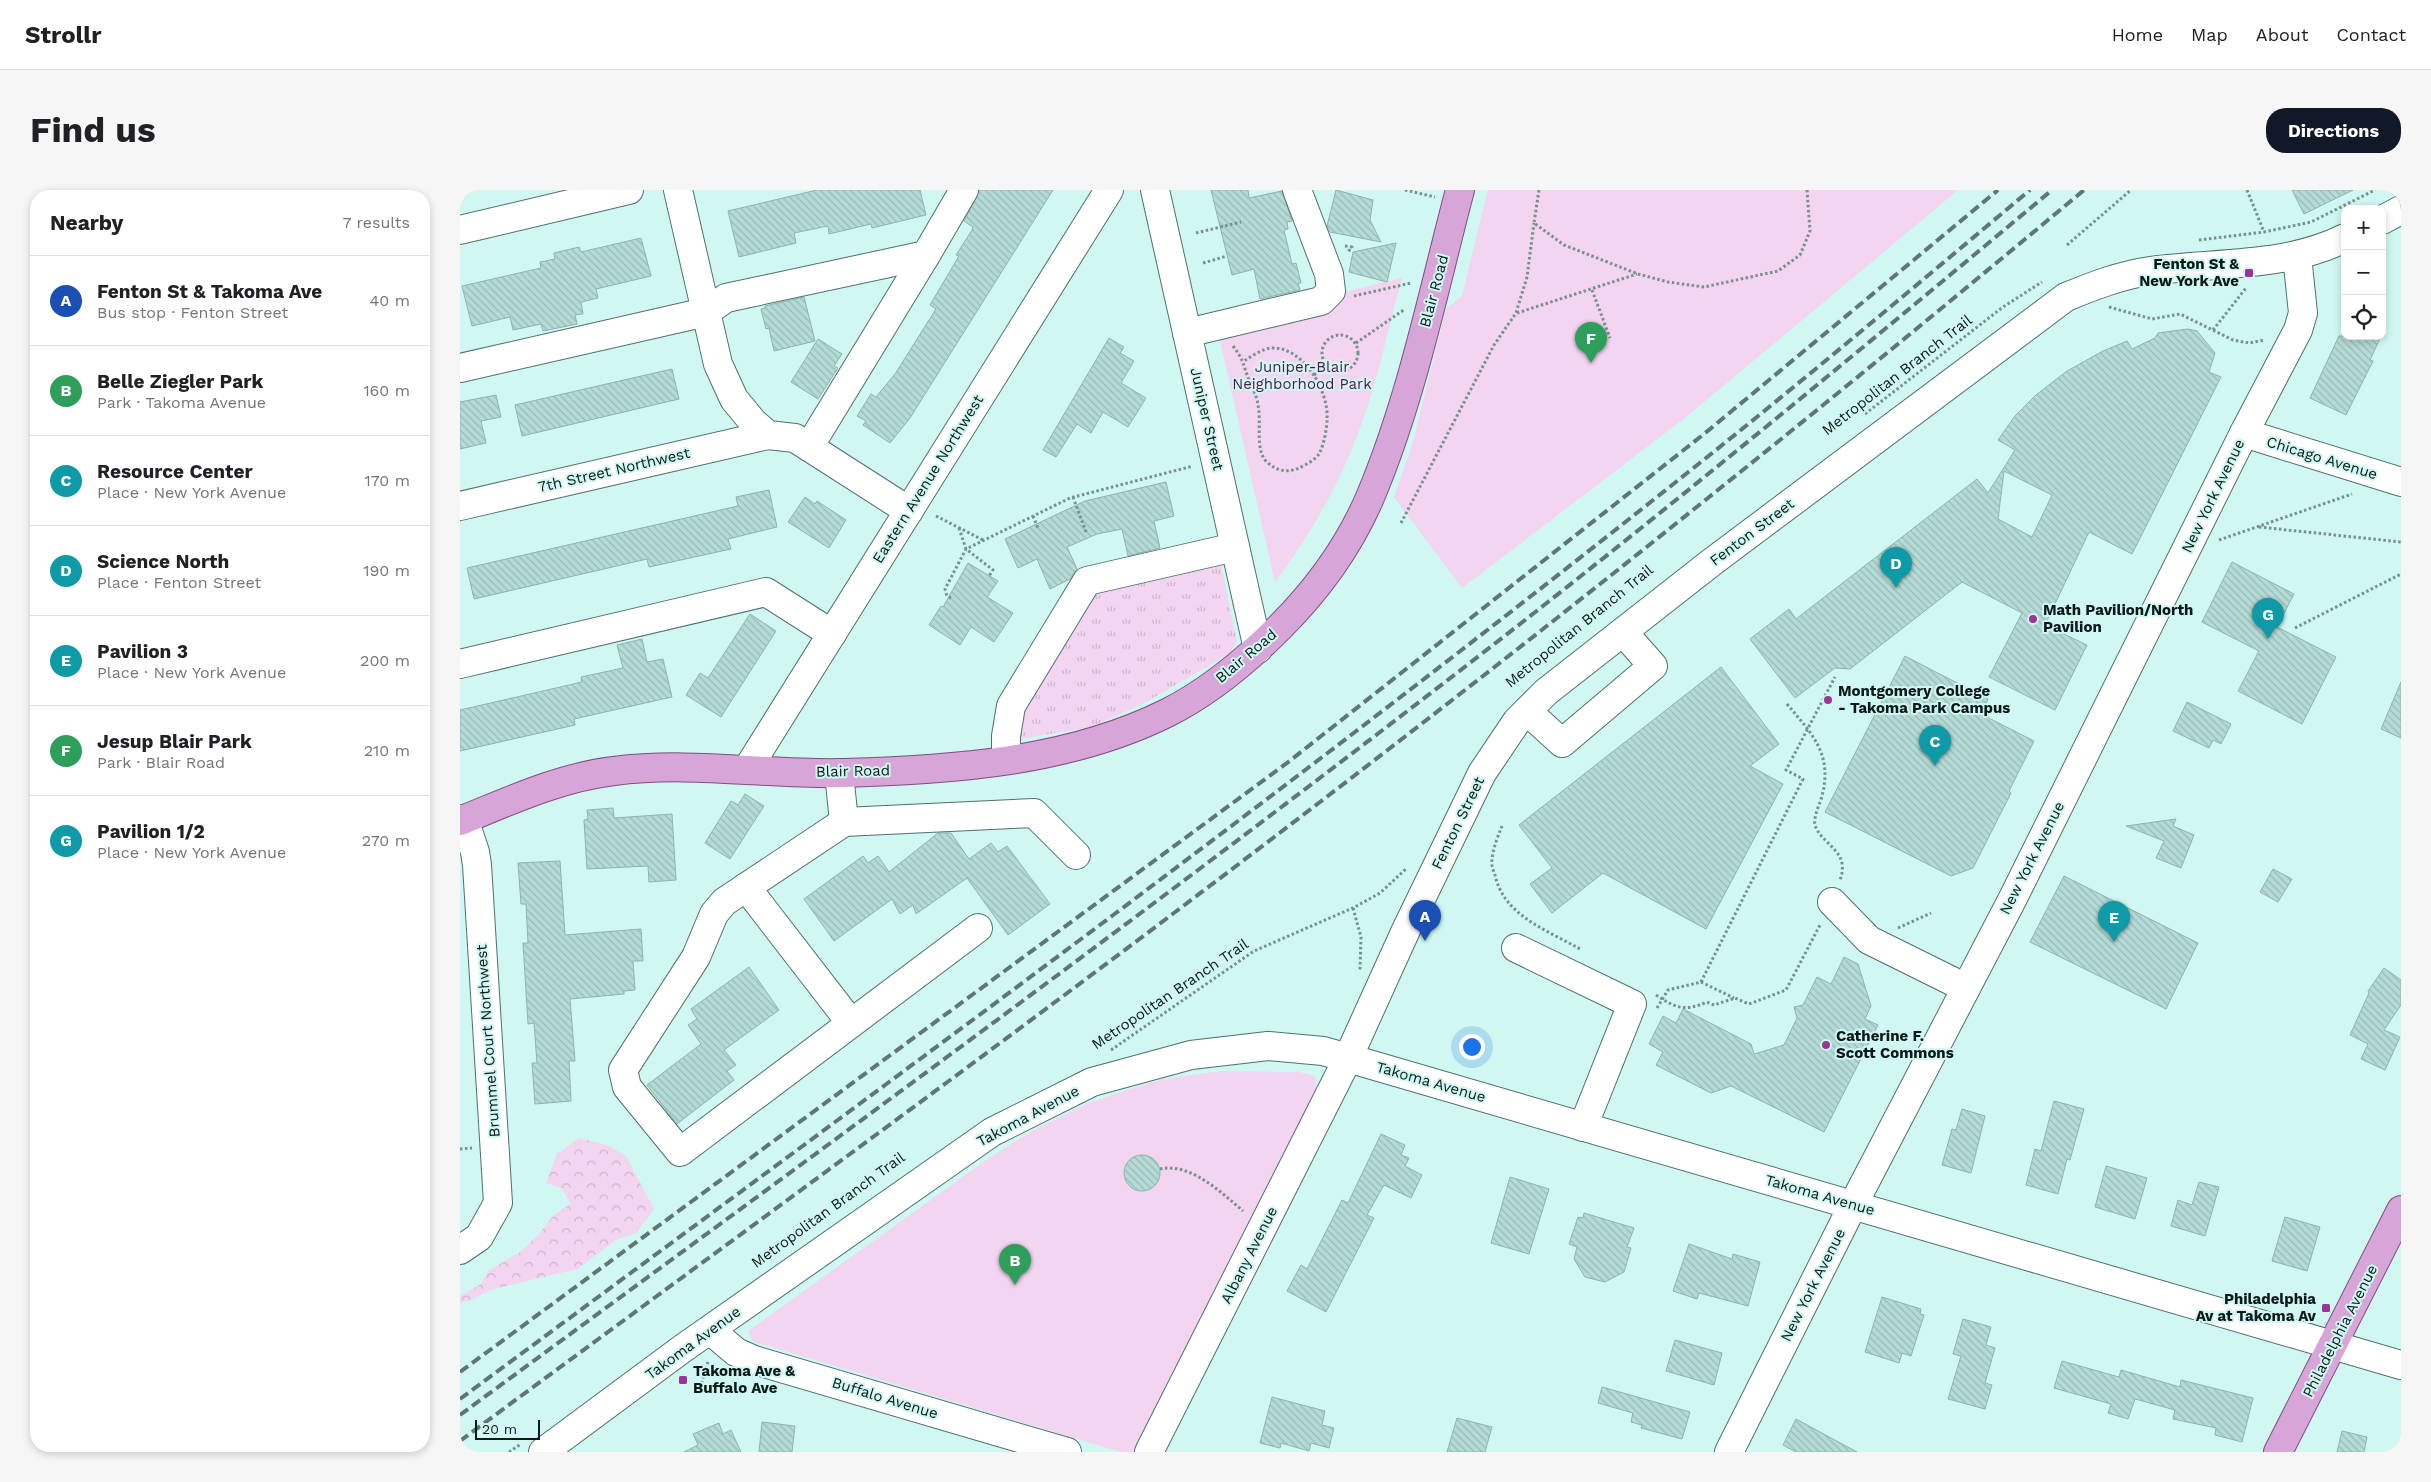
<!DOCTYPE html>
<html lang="en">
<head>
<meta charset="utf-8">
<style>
  :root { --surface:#fff; --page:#f6f6f6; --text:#202124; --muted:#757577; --line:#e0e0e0; --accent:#111827 }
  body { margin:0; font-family:"Work Sans",sans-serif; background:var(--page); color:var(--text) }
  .controls { position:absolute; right:15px; top:15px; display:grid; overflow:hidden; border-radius:10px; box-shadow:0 2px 8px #0003 }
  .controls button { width:45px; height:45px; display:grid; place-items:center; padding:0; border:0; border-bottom:1px solid var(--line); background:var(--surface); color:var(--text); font:25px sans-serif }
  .scale { position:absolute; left:15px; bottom:12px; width:65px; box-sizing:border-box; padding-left:5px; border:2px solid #0b1917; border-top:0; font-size:14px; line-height:18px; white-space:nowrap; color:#0b1917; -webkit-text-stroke:4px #d0f7f1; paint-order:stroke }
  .you { position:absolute; left:1011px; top:856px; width:18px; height:18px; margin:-12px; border:4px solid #fff; border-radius:50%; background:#1a73e8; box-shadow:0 0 0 8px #1a73e833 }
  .badge { display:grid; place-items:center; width:32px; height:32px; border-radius:50%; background:var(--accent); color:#fff; font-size:16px; font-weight:700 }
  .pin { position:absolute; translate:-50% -41px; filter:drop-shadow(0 1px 2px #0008) }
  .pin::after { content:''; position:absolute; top:26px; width:18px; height:15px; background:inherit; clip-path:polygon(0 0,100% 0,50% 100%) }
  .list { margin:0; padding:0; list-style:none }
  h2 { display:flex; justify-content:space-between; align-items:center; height:65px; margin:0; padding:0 20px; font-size:21px }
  h2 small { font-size:16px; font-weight:400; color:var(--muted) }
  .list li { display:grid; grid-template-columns:32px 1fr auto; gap:15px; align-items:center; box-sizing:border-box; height:90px; padding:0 20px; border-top:1px solid var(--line) }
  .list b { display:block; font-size:19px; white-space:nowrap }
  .list p { margin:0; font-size:16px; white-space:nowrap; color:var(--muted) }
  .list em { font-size:16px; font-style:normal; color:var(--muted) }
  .icon { flex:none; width:28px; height:28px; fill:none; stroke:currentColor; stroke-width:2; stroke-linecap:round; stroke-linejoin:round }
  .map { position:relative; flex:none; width:1941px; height:1262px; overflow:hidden; border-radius:20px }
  header { display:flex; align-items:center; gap:30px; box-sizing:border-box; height:70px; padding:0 25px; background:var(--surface); border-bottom:1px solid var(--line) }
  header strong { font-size:24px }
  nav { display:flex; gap:28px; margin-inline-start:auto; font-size:18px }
  .intro { display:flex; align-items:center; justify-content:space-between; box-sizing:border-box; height:120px; padding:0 30px }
  h1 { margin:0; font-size:35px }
  .button { padding:12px 22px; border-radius:20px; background:var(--accent); color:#fff; font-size:18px; font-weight:700 }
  main { display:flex; gap:30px; padding:0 30px }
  aside { flex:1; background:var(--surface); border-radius:20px; box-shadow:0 2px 8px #0003 }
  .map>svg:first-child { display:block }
</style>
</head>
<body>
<header>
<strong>Strollr</strong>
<nav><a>Home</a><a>Map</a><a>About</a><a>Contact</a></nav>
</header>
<div class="intro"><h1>Find us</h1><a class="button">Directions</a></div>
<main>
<aside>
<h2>Nearby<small>7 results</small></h2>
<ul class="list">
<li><span class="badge" style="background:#1a4fb4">A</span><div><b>Fenton St &amp; Takoma Ave</b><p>Bus stop · Fenton Street</p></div><em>40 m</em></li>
<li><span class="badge" style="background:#2e9e5b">B</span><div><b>Belle Ziegler Park</b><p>Park · Takoma Avenue</p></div><em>160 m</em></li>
<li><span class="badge" style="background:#0f9aa8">C</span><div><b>Resource Center</b><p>Place · New York Avenue</p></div><em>170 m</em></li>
<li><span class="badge" style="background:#0f9aa8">D</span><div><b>Science North</b><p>Place · Fenton Street</p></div><em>190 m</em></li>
<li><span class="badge" style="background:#0f9aa8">E</span><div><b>Pavilion 3</b><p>Place · New York Avenue</p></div><em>200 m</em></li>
<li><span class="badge" style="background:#2e9e5b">F</span><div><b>Jesup Blair Park</b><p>Park · Blair Road</p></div><em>210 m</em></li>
<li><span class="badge" style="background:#0f9aa8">G</span><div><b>Pavilion 1/2</b><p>Place · New York Avenue</p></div><em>270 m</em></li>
</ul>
</aside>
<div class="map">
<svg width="1941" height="1262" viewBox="0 0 1941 1262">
  <defs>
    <pattern id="grass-tufts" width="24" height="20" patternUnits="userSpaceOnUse" patternTransform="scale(1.25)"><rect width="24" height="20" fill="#f3d4f1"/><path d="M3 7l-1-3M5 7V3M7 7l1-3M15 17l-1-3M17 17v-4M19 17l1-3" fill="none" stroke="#cfb5ce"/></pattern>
    <pattern id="forest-crowns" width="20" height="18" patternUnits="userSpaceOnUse" patternTransform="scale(1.25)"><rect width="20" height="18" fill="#f3d4f1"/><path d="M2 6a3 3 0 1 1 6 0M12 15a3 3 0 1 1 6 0" fill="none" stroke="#cfb5ce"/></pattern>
    <pattern id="building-back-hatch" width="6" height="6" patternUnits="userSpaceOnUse" patternTransform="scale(1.25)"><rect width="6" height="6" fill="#b5dbd6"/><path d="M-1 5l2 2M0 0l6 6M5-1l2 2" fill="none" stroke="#9abbb7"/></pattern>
  </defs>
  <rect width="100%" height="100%" fill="#d0f7f1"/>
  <polygon fill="url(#grass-tufts)" points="760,371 777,451 770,463 690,510 632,537 561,549 555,534 630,404"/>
  <polygon fill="url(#forest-crowns)" points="119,948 149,956 166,966 194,1019 176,1043 156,1050 117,1079 33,1099 11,1110 0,1113 0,1106 21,1094 28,1081 59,1063 79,1044 93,1026 110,1014 102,998 86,993 97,964"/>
  <g fill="#f3d4f1">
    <polygon points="1028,0 1498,0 1226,227 1002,398 934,307 953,252 986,119 1002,106"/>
    <path d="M942,88c-10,34 -17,69 -27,104 -20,72 -55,141 -100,200l-59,-259z"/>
    <polygon points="761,881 839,882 855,886 856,902 770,1071 678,1262 661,1262 292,1151 288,1141 529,968 572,941 628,913 702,889"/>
  </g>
  <g fill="url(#building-back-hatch)" stroke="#8eb3ae" fill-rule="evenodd">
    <polygon points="357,0 460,0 466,25 412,38 411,34 369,44 368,36 334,43 336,53 279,67 268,21"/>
    <polygon points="520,0 593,0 450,228 430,253 403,235 406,231 397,226 411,204 416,207 435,184 476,119 470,115 499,66 496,65 512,40 513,37 504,31"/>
    <polygon points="751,0 788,0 789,8 822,1 832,31 827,32 828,39 824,40 832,74 836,73 841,93 838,93 840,100 800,109 794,79 772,85"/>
    <polygon points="876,0 913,10 910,30 921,52 870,42 867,36"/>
    <polygon points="1832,0 1893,0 1844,24"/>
    <polygon points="181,48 191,86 136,99 138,108 121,112 123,124 115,125 117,134 83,141 81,134 53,140 50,127 12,136 2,96 81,78 80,72 95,69 94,63 119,57 121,62"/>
    <polygon points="936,53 927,92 889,82 893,62"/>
    <polygon points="344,107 355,151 314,161 309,138 306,139 301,119 305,118 305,116"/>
    <path d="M1728,139l9,2 18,22 -6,19 12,5 -89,177 -43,-22 -44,93 42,20 -32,65 -66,-33 33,-64 -60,-31 -112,87 -15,-1 -40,30 -45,-59 39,-30 7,10 181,-140 11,14 27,-43 -17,-10 17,-24 21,-21 31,-24 36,-20 24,-10 5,8 23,-11 3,-5zM1544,281l48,24 -20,42 -34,-18z"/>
    <polygon points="1879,146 1921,146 1910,170 1913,171 1886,225 1850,208"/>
    <polygon points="649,148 664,157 660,163 674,171 661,193 686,208 668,237 643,222 631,243 617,234 596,267 583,260"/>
    <polygon points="358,149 382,164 374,176 378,178 358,209 331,192"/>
    <polygon points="212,179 219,209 62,246 55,215"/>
    <polygon points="36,205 41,227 21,231 26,253 0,259 0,212"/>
    <polygon points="706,292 714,326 694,331 700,358 668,366 662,339 637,344 607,357 617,379 610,389 590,399 577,369 558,378 545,349 625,311"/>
    <polygon points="309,300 317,337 268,349 271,359 189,377 187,369 14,409 7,378 278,316 276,307"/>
    <polygon points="345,307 355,314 357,311 386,330 369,358 328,332"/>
    <polygon points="1772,372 1834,404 1817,437 1876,467 1842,534 1778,501 1799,461 1742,432"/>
    <polygon points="508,373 538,391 527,407 553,423 534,452 511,437 500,455 469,435 481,416 483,417"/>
    <polygon points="290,424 316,441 261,527 226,505 240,483 248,488"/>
    <polygon points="182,449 187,472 203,469 212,507 114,529 115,535 0,561 0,520 122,492 121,487 163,478 157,455"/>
    <polygon points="1445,466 1528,509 1521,524 1574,551 1549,601 1551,603 1513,678 1491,686 1365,622"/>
    <polygon points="1261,477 1319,554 1290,576 1323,594 1246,739 1143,683 1092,723 1070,694 1092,678 1059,635"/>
    <polygon points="1941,492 1941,548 1921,539"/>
    <polygon points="1727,512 1771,534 1761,554 1753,550 1749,558 1713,541"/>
    <polygon points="285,604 304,616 270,669 245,653 271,611 278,615"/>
    <polygon points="153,618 154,628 212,624 216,690 189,692 188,676 127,679 124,630 128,629 127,620"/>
    <polygon points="1716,629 1713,636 1734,645 1721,678 1696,668 1704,651 1666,636"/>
    <polygon points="478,643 491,643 509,669 531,653 538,662 547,656 590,714 548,745 507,688 456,724 453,715 440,724 432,709 374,751 344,709 403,666 408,673 418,666 429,682"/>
    <polygon points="100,671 105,745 181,739 183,771 173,771 175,800 164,801 164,804 110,809 115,871 109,871 111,911 75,914 72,873 77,873 74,833 68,834 63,753 68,753 66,714 61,714 58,673"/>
    <polygon points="1813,679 1832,689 1818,712 1800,702"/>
    <polygon points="1604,686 1738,753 1706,819 1570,752"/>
    <polygon points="1384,767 1398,774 1411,816 1405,829 1418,835 1364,942 1271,896 1251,903 1196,875 1203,862 1189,854 1203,826 1216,833 1223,819 1291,854 1294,864 1324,855 1337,828 1334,817 1343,815 1357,787 1371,794"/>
    <polygon points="289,777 319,820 264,860 276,875 267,881 274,890 217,934 187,895 241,854 228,835 237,829 231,819"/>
    <polygon points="1924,778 1941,790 1941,815 1924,840 1940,847 1925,880 1901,869 1908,854 1890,845 1909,803 1908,801"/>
    <polygon points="1594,911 1624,919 1610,970 1607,969 1598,1004 1566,995 1575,959 1581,961"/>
    <polygon points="1502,919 1525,926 1511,983 1482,975 1492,939 1496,940"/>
    <polygon points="921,944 945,955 941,965 949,968 945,976 962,985 951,1008 924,995 907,1025 914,1028 866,1122 827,1101 841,1075 847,1079 882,1010 888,1013"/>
    <circle cx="682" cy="983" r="18"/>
    <polygon points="1646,976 1687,988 1675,1029 1635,1017"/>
    <polygon points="1050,987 1089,999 1069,1064 1031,1053"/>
    <polygon points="1739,992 1759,997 1745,1046 1711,1036 1718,1010 1732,1015"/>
    <polygon points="1124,1023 1174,1038 1167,1057 1171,1058 1164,1082 1145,1092 1125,1087 1114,1069 1117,1057 1109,1054 1118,1027 1123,1028"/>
    <polygon points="1825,1027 1860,1037 1847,1081 1812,1071"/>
    <polygon points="1229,1054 1272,1069 1273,1064 1300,1072 1288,1116 1239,1103 1237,1109 1213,1101"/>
    <polygon points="1422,1107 1461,1119 1460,1124 1464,1125 1451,1166 1442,1163 1439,1173 1405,1162"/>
    <polygon points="1503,1129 1531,1137 1526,1155 1535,1158 1525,1193 1532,1195 1525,1219 1488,1209 1501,1166 1493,1164"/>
    <polygon points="1215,1150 1262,1163 1254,1195 1206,1181"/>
    <polygon points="1602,1171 1659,1187 1661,1180 1720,1197 1721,1190 1793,1208 1782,1252 1755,1245 1756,1238 1713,1229 1715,1220 1675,1209 1668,1229 1648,1223 1651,1214 1594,1198"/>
    <polygon points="1142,1197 1230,1222 1222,1249 1181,1238 1182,1235 1171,1232 1173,1223 1138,1213"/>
    <polygon points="812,1207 865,1221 862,1235 874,1238 869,1258 851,1253 849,1261 821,1253 820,1258 800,1253"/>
    <polygon points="997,1228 1032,1237 1025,1262 987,1262"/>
    <polygon points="1336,1229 1397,1262 1336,1262 1323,1255"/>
    <polygon points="302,1232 335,1236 332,1262 299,1262"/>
    <polygon points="259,1233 263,1244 271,1240 281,1262 224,1262 238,1255 233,1244"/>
    <polygon points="1882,1241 1907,1247 1904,1262 1877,1262"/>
  </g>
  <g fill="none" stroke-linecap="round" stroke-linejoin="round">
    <g stroke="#4e716d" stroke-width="30">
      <g id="minor">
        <polyline points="218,0 258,174 274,209 293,232 308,245 335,248 449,321"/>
        <polyline points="695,0 798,459"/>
        <polyline points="1922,30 1941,20"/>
        <polyline points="0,40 169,0"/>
        <polyline points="727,143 861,111 871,101 869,84 837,0"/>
        <polyline points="0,178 246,122 266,108 466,65"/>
        <polyline points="1784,243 1941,292"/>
        <polyline points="349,257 466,65 504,0"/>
        <polyline points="0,316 308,245"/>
        <polyline points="0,474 306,402 372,444"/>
        <polyline points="1067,521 1102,553 1193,476 1163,442"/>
        <polyline points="546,569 546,546 551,516 627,391 775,357"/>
        <polyline points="288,578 649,0"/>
        <polyline points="379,583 384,632 574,623 616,665"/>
        <polyline points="384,632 264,712 254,724 236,767 163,880 167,897 220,962 518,738"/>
        <polyline points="286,697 391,833"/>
        <polyline points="1372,712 1409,750 1506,798"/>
        <polyline points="1056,758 1172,814 1123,937"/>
        <polyline points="0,1060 19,1047 38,1013 17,675 15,662 4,629"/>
        <polyline points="250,1140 276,1162 294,1170 607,1262"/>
        <polyline points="83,1262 222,1159 532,942 632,892 731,865 808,856 863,861 888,868 1941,1175"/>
        <path d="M689,1262l199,-394 58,-128 76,-157 35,-52 29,-29 166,-130 354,-265c27,-11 55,-22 84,-26 65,-9 135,-3 195,-33"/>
        <polyline points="1269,1262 1393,1015 1553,708 1784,243 1838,140 1843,123 1837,66"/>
      </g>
    </g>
    <g stroke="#7f4d82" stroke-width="30">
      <g id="major">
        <path d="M0,631c49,-20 101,-44 154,-50 76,-10 154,4 230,2 108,-3 224,-11 323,-60 42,-21 80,-53 113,-86 38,-38 70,-82 91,-132 41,-98 62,-203 89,-305"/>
        <polyline points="1818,1262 1941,1020"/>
      </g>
    </g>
    <g stroke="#76918d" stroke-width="3" stroke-dasharray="2.5 2.5" stroke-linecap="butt">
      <polyline points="945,0 975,7"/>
      <polyline points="1079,0 1074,33 1104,55 1178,84 1208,92 1244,97 1318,81 1340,65 1350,41 1347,0"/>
      <polyline points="1787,0 1804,42"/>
      <polyline points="736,43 781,32"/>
      <polyline points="1739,50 1804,42 1851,32 1915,0"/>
      <polyline points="1607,55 1671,0"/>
      <polyline points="885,56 892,57 887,63"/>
      <polyline points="743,73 767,66"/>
      <polyline points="1132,100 1150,148"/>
      <polyline points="894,106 951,93"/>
      <polyline points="1649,117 1692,129 1720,124 1773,150 1789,153 1804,150"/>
      <polyline points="1057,123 1177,84"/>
      <polyline points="1753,140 1786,98"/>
      <circle cx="880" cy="163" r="18"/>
      <polyline points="896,153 945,119"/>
      <path d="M773,156c11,14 10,19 16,34 3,8 8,16 9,25 4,18 -4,47 10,58 9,8 20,10 31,5 7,-3 18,-9 21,-16 4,-8 7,-24 7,-33 2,-28 -24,-73 -56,-71 -9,1 -19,8 -27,13"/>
      <polyline points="854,185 866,175"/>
      <polyline points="1405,224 1543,117 1582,92"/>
      <polyline points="613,307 626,342"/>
      <polyline points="476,326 523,350"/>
      <polyline points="573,326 578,338"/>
      <polyline points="941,333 1034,155 1056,123 1067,87 1074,33"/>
      <polyline points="1799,337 1941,352"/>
      <polyline points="499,338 506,359 533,380 529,386"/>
      <polyline points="1759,350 1892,304"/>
      <polyline points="491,408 487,406 485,399 506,359 610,308 733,276"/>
      <polyline points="1835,438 1941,384"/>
      <path d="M1327,514c25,30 46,50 35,92 -2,8 -9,21 -7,29 6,20 36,25 25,55"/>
      <path d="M1042,636c-4,10 -9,22 -10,34 -1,4 1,10 3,15 9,41 52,55 85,74"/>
      <polyline points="893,718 901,747 900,780"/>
      <polyline points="1438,738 1471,723"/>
      <polyline points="1241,792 1343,589 1326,580 1375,487"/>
      <path d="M1196,805c20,13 28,17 51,7l7,3 21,-7 14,6 37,-14 34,-65"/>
      <polyline points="1197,818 1208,800 1241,792 1274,808"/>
      <polyline points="651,860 794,761 893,718 920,703 946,679"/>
      <polyline points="0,959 12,958"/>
      <path d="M700,979c30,-7 62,24 83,42"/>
      <polyline points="240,1198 248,1172"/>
      <polyline points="49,1262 61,1254"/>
    </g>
    <use href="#minor" stroke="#fff" stroke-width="28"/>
    <use href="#major" stroke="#d7a5d7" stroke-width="28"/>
    <g stroke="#5e7773" stroke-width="4" stroke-dasharray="10 5" stroke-linecap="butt">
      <polyline points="0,1182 827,573 1244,244 1538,0"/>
      <path d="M0,1209c422,-312 846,-621 1256,-949 106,-85 210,-173 314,-260"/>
      <path d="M0,1225c355,-261 712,-520 1060,-791 180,-141 356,-287 532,-434"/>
      <path d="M0,1251c287,-212 577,-422 860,-639 260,-199 514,-403 764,-612"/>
    </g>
  </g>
  <g fill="#993499" stroke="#d0f7f1" stroke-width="2">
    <rect x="1784" y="78" width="10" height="10" rx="2.5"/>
    <circle cx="1573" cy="429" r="5"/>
    <circle cx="1368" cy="510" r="5"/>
    <circle cx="1366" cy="855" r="5"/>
    <rect x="1861" y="1113" width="10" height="10" rx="2.5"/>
    <rect x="218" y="1185" width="10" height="10" rx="2.5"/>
  </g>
  <g text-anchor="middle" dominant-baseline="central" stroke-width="4" stroke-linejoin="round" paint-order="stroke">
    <g font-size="15" font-weight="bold" fill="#0b1917" stroke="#d0f7f1" text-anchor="start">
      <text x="1779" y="74" text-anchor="end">Fenton St &amp;<tspan x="1779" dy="17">New York Ave</tspan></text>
      <text x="1583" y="420">Math Pavilion/North<tspan x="1583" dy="17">Pavilion</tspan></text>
      <text x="1378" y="501">Montgomery College<tspan x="1378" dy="17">- Takoma Park Campus</tspan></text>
      <text x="1376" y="846">Catherine F.<tspan x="1376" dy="17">Scott Commons</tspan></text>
      <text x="1856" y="1109" text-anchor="end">Philadelphia<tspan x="1856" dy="17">Av at Takoma Av</tspan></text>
      <text x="233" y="1181">Takoma Ave &amp;<tspan x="233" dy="17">Buffalo Ave</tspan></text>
    </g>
    <g font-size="15" fill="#0b1917" stroke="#d0f7f1">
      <text transform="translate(974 101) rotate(-75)">Blair Road</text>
      <text transform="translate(1437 185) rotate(-38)">Metropolitan Branch Trail</text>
      <text transform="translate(747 229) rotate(77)">Juniper Street</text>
      <text transform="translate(1862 268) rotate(17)">Chicago Avenue</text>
      <text transform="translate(154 280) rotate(-13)">7th Street Northwest</text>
      <text transform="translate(468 289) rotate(-58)">Eastern Avenue Northwest</text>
      <text transform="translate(1753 306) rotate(-64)">New York Avenue</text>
      <text transform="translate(1292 342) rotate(-37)">Fenton Street</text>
      <text transform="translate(1119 436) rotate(-39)">Metropolitan Branch Trail</text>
      <text transform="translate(786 466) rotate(-40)">Blair Road</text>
      <text transform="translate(393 581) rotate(-1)">Blair Road</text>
      <text transform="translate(998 633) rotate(-64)">Fenton Street</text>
      <text transform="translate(1572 668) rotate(-63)">New York Avenue</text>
      <text transform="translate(710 804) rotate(-34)">Metropolitan Branch Trail</text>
      <text transform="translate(28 851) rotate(-94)">Brummel Court Northwest</text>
      <text transform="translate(971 892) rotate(16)">Takoma Avenue</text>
      <text transform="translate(568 926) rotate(-28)">Takoma Avenue</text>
      <text transform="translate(1360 1005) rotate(16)">Takoma Avenue</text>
      <text transform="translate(368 1020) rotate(-36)">Metropolitan Branch Trail</text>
      <text transform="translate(789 1065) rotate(-63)">Albany Avenue</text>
      <text transform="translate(1353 1095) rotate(-63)">New York Avenue</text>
      <text transform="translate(1880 1141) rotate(-63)">Philadelphia Avenue</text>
      <text transform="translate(233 1153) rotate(-36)">Takoma Avenue</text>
      <text transform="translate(425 1208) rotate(17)">Buffalo Avenue</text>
    </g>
    <g font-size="15" fill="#501750" stroke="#d0f7f1">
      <text x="842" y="177">Juniper-Blair<tspan x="842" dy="17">Neighborhood Park</tspan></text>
    </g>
  </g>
</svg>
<div class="controls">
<button>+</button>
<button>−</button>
<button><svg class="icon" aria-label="locate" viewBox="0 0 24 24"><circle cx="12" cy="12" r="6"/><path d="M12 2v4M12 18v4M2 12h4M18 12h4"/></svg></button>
</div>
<div class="scale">20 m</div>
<div class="you"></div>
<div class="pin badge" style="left:965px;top:751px;background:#1a4fb4">A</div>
<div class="pin badge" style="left:555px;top:1095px;background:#2e9e5b">B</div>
<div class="pin badge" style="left:1475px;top:576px;background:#0f9aa8">C</div>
<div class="pin badge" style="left:1436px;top:398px;background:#0f9aa8">D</div>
<div class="pin badge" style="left:1654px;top:752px;background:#0f9aa8">E</div>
<div class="pin badge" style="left:1131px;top:173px;background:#2e9e5b">F</div>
<div class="pin badge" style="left:1808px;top:449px;background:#0f9aa8">G</div>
</div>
</main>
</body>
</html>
